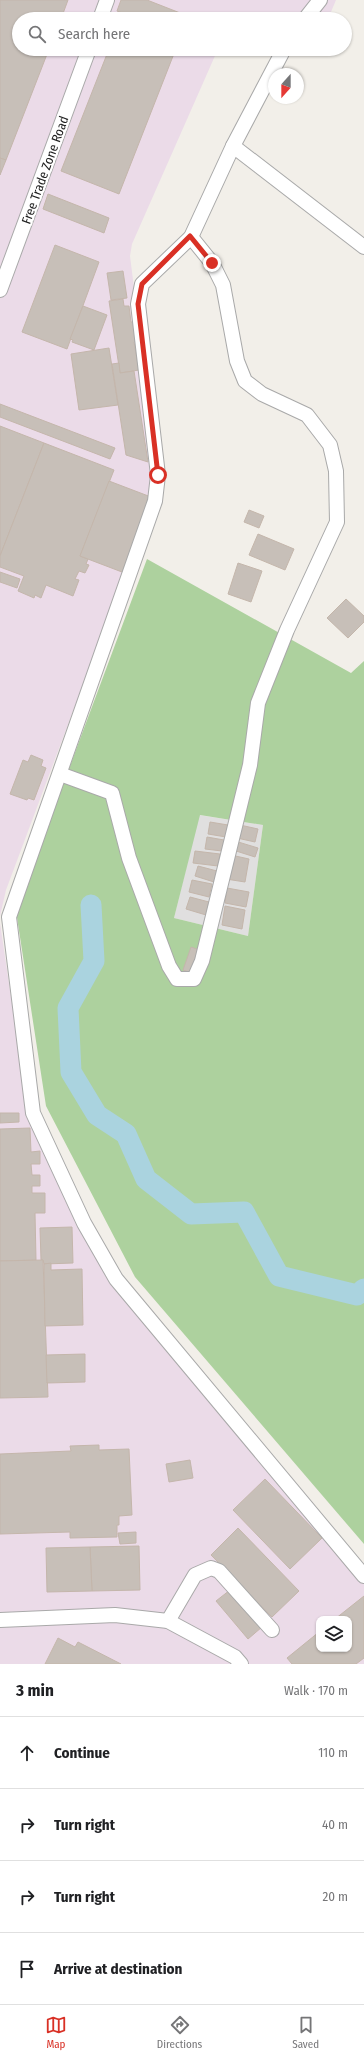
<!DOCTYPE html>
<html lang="en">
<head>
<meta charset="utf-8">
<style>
  :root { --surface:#fff; --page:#f6f6f6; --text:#202124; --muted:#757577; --line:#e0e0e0; --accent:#d93025 }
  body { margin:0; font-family:"Fira Sans Condensed",sans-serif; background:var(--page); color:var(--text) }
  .controls { position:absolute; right:12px; bottom:12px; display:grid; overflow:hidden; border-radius:8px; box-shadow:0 1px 3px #0004 }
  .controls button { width:36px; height:36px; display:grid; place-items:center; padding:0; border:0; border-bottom:1px solid var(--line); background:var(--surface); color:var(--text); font:20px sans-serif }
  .compass { position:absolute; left:268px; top:68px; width:36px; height:36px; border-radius:50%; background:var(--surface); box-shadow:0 1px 3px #0004; rotate:201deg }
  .stop { position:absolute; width:12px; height:12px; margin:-9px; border:3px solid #d93025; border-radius:50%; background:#fff }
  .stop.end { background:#d93025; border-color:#fff; box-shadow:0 1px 4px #0008 }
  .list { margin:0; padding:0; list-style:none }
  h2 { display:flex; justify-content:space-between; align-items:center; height:52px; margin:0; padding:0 16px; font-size:17px }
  h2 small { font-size:13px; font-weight:400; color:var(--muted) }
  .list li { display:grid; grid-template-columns:26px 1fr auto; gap:12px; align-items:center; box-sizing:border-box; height:72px; padding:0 16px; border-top:1px solid var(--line) }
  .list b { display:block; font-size:15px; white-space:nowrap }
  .list em { font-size:13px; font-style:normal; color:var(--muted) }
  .icon { flex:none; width:22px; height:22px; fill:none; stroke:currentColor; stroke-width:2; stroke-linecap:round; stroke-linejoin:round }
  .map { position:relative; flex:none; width:364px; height:1664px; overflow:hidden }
  .search { position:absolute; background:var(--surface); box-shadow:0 1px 3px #0004; left:12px; right:12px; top:12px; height:44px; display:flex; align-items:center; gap:10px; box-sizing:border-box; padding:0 14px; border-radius:22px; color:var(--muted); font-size:15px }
  .sheet { height:340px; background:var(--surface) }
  nav { display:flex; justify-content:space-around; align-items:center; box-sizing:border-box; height:56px; border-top:1px solid var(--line); background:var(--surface); font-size:11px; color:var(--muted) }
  nav a { display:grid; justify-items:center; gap:2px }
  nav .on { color:var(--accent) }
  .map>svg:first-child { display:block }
</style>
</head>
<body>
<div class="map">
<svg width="364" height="1664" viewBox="0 0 364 1664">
  <rect width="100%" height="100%" fill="#f2efe9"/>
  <polygon fill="#e0dfdf" points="199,815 263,825 248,936 174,918"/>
  <g fill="#ebdbe8" fill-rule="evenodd">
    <polygon points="0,0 336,0 328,19 19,19 19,49 218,49 132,244 130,256 158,479 100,639 6,890 0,916"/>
    <path d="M0,923l25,168 97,194 242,285v94h-364zM319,1619h30v30h-30z"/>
  </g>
  <path fill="#add19e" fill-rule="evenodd" d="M147,559l204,114 13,-12v883l-229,-267 -89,-171 -30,-195zM200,815l63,10 -15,111 -74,-18z"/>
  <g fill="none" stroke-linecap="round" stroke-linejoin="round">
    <polyline stroke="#aad3df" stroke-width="21" points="91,905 94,961 68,1008 71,1072 97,1115 126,1134 146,1179 191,1214 244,1212 279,1276 357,1295 364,1289"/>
  </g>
  <g fill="#c7bfb8" stroke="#c4b6ab">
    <polygon points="0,0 68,0 61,19 19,19 19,49 49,49 6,160 0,158"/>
    <polygon points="121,0 147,0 193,18 120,19 122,13 117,11"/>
    <polygon points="109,49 169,49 175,51 119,194 61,171"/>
    <polygon points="0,158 6,160 0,175"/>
    <polygon points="48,194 109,218 104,233 43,209"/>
    <polygon points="55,245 99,262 67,349 22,332"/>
    <polygon points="123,271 127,298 111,300 107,273"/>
    <polygon points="123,299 124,306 129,306 131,322 134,322 137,341 134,342 139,370 120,373 109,301"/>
    <polygon points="83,306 107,315 94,350 72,342 73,340 70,339"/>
    <polygon points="109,348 118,405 79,410 71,354"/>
    <polygon points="119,363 120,373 134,371 148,462 126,455 112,364"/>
    <polygon points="0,404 115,448 110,459 0,417"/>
    <polygon points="0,426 44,443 0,556"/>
    <polygon points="44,443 114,470 80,556 88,559 86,564 89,565 85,573 79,571 75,579 79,580 73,596 46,585 41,598 35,595 34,598 18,591 24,576 0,567 0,556"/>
    <polygon points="109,481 151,497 122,572 80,556"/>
    <polygon points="249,510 264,516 259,528 244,522"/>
    <polygon points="258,534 294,549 285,570 249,555"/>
    <polygon points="238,563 262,571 251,602 228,594"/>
    <polygon points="0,572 20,579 17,588 0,582"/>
    <polygon points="346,599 364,616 364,622 348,638 327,618"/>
    <polygon points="31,755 43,760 41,766 46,768 34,800 28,798 27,800 10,794 23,760 28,762"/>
    <polygon points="210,822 228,825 226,837 208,834"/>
    <polygon points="240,825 258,829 255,842 237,838"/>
    <polygon points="207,837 224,840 222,851 205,849"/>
    <polygon points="235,841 258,848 255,857 233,850"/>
    <polygon points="195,851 220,854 218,866 193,863"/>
    <polygon points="231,855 249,859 245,882 226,879"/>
    <polygon points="198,866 217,871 214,882 195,876"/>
    <polygon points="192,880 212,884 209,897 189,892"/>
    <polygon points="227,888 249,892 246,907 225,903"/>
    <polygon points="190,897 209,902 206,915 186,909"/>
    <polygon points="225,906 245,910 242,929 222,925"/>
    <polygon points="191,947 200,950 192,973 183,970"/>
    <polygon points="0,1113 19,1113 19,1122 0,1123"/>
    <polygon points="30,1128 31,1152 40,1151 40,1164 31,1164 32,1175 40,1175 40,1186 32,1186 32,1193 45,1193 45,1213 35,1213 36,1260 0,1261 0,1129"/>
    <polygon points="72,1227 73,1263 44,1264 43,1260 41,1260 40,1228"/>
    <polygon points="43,1260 48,1397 0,1398 0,1261"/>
    <polygon points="51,1263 51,1270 82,1269 83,1325 45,1326 44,1264"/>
    <polygon points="85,1354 85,1382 47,1383 46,1355"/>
    <polygon points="99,1445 99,1450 129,1449 132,1515 119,1516 119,1525 117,1525 117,1537 70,1538 70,1532 0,1534 0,1454 71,1451 70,1446"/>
    <polygon points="190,1460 193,1478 169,1482 166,1464"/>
    <polygon points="265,1479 322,1538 290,1569 233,1510"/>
    <polygon points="238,1528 299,1591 272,1617 211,1555"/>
    <polygon points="136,1532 136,1543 120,1544 118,1533"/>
    <polygon points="139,1546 140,1590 92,1591 90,1547"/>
    <polygon points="90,1547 92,1591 47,1592 46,1548"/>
    <polygon points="230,1590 262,1627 248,1639 216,1601"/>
    <polygon points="364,1596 364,1658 356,1664 292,1664 287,1658 319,1632 319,1649 349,1649 349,1619 335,1619"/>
    <polygon points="58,1638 75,1647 78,1642 121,1664 45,1664"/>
  </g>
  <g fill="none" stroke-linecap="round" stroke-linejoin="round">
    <g stroke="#a9a9a9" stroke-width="16">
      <g id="minor">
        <polyline points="100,19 107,0"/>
        <polyline points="305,19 320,0"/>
        <polyline points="284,49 233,146 191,237 142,284 138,304 158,475 155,501 9,917 33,1113 84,1223 116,1279 364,1576"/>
        <polyline points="233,146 364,247"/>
        <polyline points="0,290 89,49"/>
        <polyline points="60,774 112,793 129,858 169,966 177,979 194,979 202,961 250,765 258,703 287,630 337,522 336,471 330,445 307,415 262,394 245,381 237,361 223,285 212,263 191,237"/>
        <polyline points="0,1620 115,1615 168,1621 235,1657 241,1664"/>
        <polyline points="168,1621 195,1575 211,1568 219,1571 272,1630"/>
      </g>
    </g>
    <use href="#minor" stroke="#fff" stroke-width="14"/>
  </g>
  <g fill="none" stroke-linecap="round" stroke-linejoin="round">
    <polyline stroke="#d93025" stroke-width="5" points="158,475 138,304 142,284 190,236 212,263"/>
  </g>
  <g text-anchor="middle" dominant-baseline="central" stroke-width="4" stroke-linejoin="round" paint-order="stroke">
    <g font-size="13" fill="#222" stroke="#fff">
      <text transform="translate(45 170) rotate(-70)">Free Trade Zone Road</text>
    </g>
  </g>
</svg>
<div class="controls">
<button><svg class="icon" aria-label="layers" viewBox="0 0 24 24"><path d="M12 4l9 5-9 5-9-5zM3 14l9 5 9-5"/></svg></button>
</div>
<svg class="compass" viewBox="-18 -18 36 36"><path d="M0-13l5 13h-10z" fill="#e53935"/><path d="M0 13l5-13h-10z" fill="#757577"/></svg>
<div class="stop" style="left:158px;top:475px"></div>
<div class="stop end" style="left:212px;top:263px"></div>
<div class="search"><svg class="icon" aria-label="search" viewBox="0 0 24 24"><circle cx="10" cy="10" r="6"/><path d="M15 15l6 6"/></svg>Search here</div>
</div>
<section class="sheet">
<h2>3 min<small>Walk · 170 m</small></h2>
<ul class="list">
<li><svg class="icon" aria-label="ahead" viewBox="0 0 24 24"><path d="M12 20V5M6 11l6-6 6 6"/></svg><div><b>Continue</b></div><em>110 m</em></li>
<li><svg class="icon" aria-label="right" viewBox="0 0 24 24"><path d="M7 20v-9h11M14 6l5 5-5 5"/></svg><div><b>Turn right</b></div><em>40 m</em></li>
<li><svg class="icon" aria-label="right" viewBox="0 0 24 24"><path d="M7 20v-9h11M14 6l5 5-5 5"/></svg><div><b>Turn right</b></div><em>20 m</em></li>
<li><svg class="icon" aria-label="arrive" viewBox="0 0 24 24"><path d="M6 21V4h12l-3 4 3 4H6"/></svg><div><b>Arrive at destination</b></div></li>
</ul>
</section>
<nav>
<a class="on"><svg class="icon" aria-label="map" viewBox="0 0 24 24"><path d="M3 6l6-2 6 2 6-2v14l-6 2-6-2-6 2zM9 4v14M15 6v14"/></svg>Map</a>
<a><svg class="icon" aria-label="directions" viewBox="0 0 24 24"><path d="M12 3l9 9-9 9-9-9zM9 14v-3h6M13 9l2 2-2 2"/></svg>Directions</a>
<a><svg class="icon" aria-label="saved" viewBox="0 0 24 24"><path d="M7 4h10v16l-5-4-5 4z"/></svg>Saved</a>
</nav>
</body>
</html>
